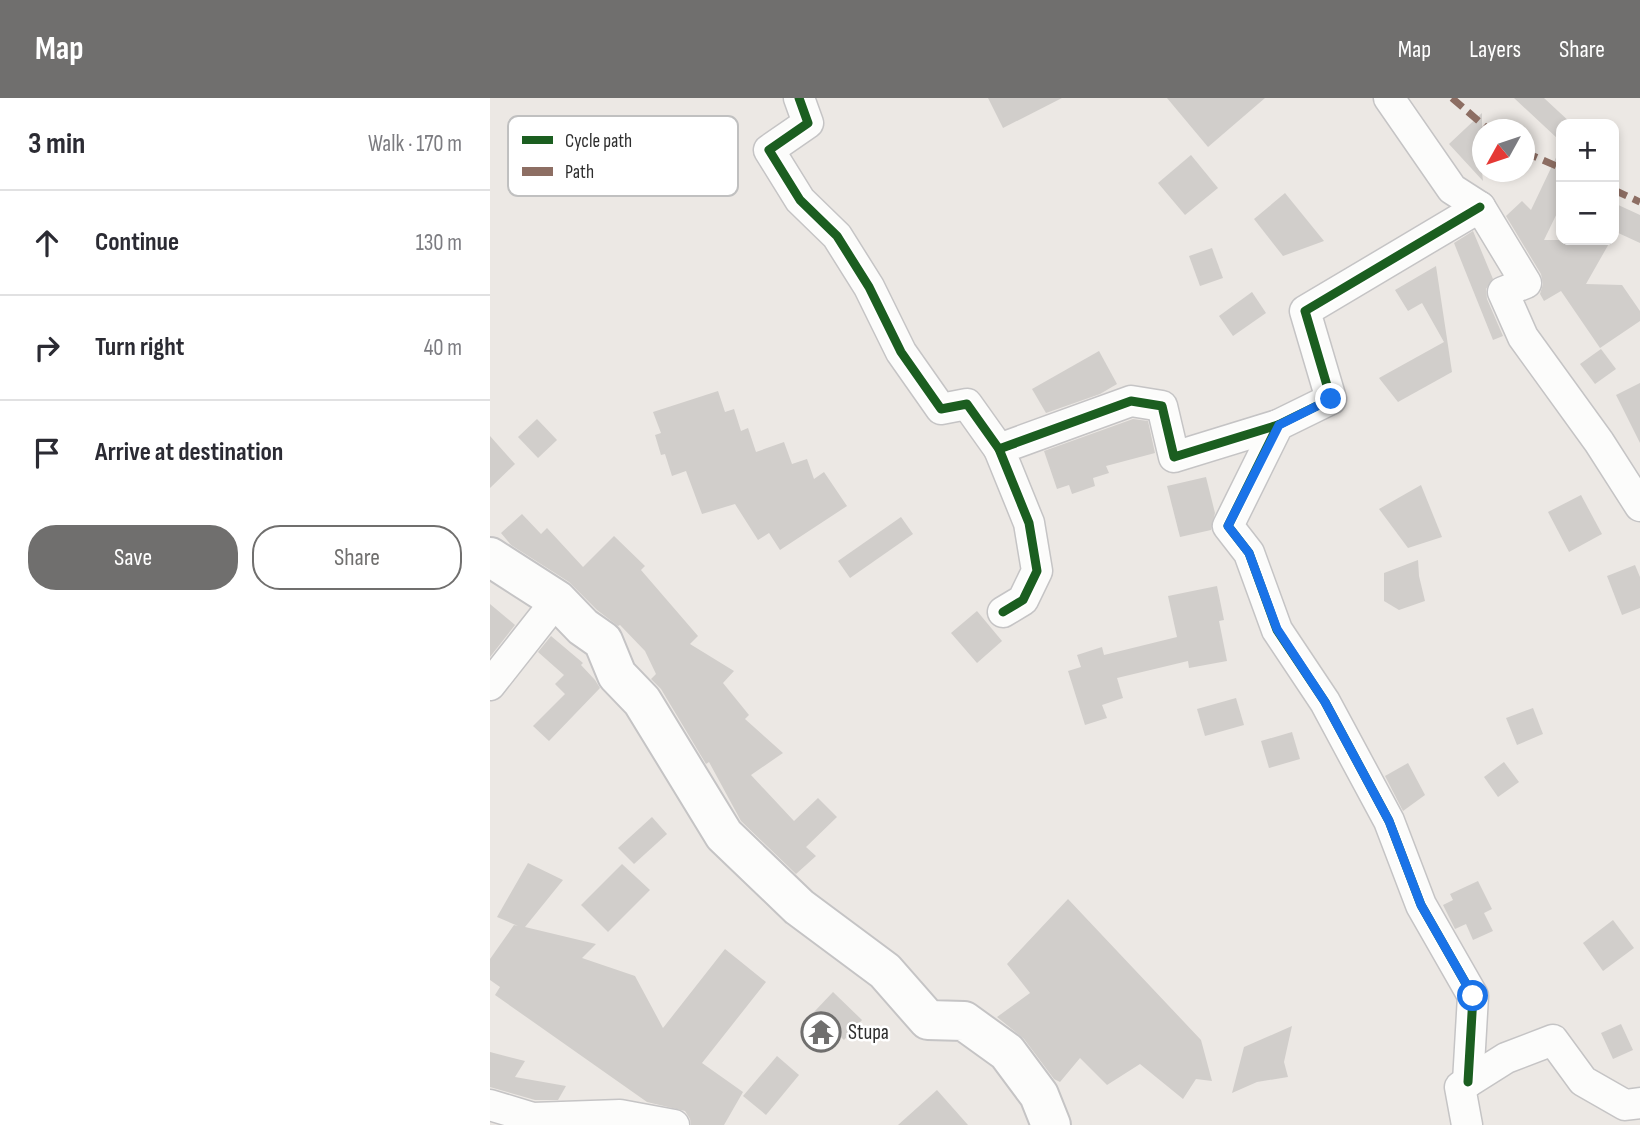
<!DOCTYPE html>
<html lang="en">
<head>
<meta charset="utf-8">
<style>
  :root { --surface:#fff; --page:#f2f2f3; --text:#2b2b33; --muted:#7c7c81; --line:#e1e1e2; --accent:#706f6e }
  body { margin:0; font-family:"Sofia Sans Condensed",sans-serif; background:var(--page); color:var(--text) }
  .controls { position:absolute; right:21px; top:21px; display:grid; overflow:hidden; border-radius:14px; box-shadow:0 4px 10px #0003 }
  .controls button { width:63px; height:63px; display:grid; place-items:center; padding:0; border:0; border-bottom:2px solid var(--line); background:var(--surface); color:var(--text); font:35px sans-serif }
  .compass { position:absolute; left:982px; top:21px; width:63px; height:63px; border-radius:50%; background:var(--surface); box-shadow:0 4px 10px #0003; rotate:230deg }
  .stop { position:absolute; width:21px; height:21px; margin:-16px; border:5px solid #1a73e8; border-radius:50%; background:#fff }
  .stop.end { background:#1a73e8; border-color:#fff; box-shadow:0 2px 7px #0008 }
  .list { margin:0; padding:0; list-style:none }
  h2 { display:flex; justify-content:space-between; align-items:center; height:91px; margin:0; padding:0 28px; font-size:30px }
  h2 small { font-size:23px; font-weight:400; color:var(--muted) }
  .list li { display:grid; grid-template-columns:46px 1fr auto; gap:21px; align-items:center; box-sizing:border-box; height:105px; padding:0 28px; border-top:2px solid var(--line) }
  .list b { display:block; font-size:26px; white-space:nowrap }
  .list em { font-size:23px; font-style:normal; color:var(--muted) }
  .actions { display:flex; gap:14px; padding:21px 28px }
  .actions a { flex:1; padding:16px 0; border:2px solid var(--accent); border-radius:28px; text-align:center; font-size:24px; color:var(--accent) }
  .actions .main { background:var(--accent); color:#fff }
  .icon { flex:none; width:38px; height:38px; fill:none; stroke:currentColor; stroke-width:2; stroke-linecap:round; stroke-linejoin:round }
  .map { position:relative; flex:none; width:1150px; height:1027px; overflow:hidden }
  header { display:flex; align-items:center; gap:42px; box-sizing:border-box; height:98px; padding:0 35px; background:var(--accent); color:#fff }
  header strong { font-size:33px }
  nav { display:flex; gap:38px; margin-inline-start:auto; font-size:24px }
  main { display:flex }
  aside { flex:1; background:var(--surface) }
  .map>svg:first-child { display:block }
</style>
</head>
<body>
<header>
<strong>Map</strong>
<nav><a>Map</a><a>Layers</a><a>Share</a></nav>
</header>
<main>
<aside>
<h2>3 min<small>Walk · 170 m</small></h2>
<ul class="list">
<li><svg class="icon" aria-label="ahead" viewBox="0 0 24 24"><path d="M12 20V5M6 11l6-6 6 6"/></svg><div><b>Continue</b></div><em>130 m</em></li>
<li><svg class="icon" aria-label="right" viewBox="0 0 24 24"><path d="M7 20v-9h11M14 6l5 5-5 5"/></svg><div><b>Turn right</b></div><em>40 m</em></li>
<li><svg class="icon" aria-label="arrive" viewBox="0 0 24 24"><path d="M6 21V4h12l-3 4 3 4H6"/></svg><div><b>Arrive at destination</b></div></li>
</ul>
<div class="actions"><a class="main">Save</a><a>Share</a></div>
</aside>
<div class="map">
<svg width="1150" height="1027" viewBox="0 0 1150 1027">
  <rect width="100%" height="100%" fill="#ece8e4"/>
  <g fill="#d1cecb">
    <polygon points="498,0 572,0 513,30"/>
    <polygon points="677,0 775,0 718,49"/>
    <polygon points="1024,0 1054,0 1082,26 1071,26 1071,38 1068,41"/>
    <polygon points="992,15 992,74 993,83 959,46"/>
    <polygon points="1071,49 1071,107 1054,142 1121,142 1096,186 1132,187 1150,213 1150,223 1110,250 1071,193 1054,203 1050,196 1053,186 1051,176 1016,118 1032,103 1041,112"/>
    <polygon points="701,57 728,90 695,117 668,85"/>
    <polygon points="795,95 834,143 793,158 764,121"/>
    <polygon points="1124,105 1150,117 1150,145 1124,133"/>
    <polygon points="983,133 1003,181 996,191 997,201 1013,238 1003,242 964,145"/>
    <polygon points="722,150 733,180 710,188 699,158"/>
    <polygon points="946,168 962,274 908,304 889,280 954,244 932,205 918,213 905,192"/>
    <polygon points="762,194 776,215 743,238 729,218"/>
    <polygon points="1111,251 1126,271 1105,286 1090,266"/>
    <polygon points="609,253 627,286 610,296 556,315 542,291"/>
    <polygon points="1150,285 1150,345 1126,297"/>
    <polygon points="228,293 235,314 244,311 251,333 258,330 266,354 294,344 302,366 317,361 324,381 334,374 357,408 290,452 279,435 268,442 245,406 212,416 196,373 182,378 175,356 171,357 165,337 171,335 163,314"/>
    <polygon points="47,321 67,342 48,360 28,339"/>
    <polygon points="643,321 658,323 665,355 616,368 619,375 603,380 605,388 582,396 579,387 567,391 554,353"/>
    <polygon points="0,338 25,366 0,390"/>
    <polygon points="716,379 725,415 721,432 690,439 677,388"/>
    <polygon points="931,387 952,439 918,450 889,411"/>
    <polygon points="1091,397 1112,436 1079,454 1058,414"/>
    <polygon points="32,416 51,436 57,430 93,469 124,438 155,468 151,472 208,538 200,546 244,573 233,585 259,617 255,621 293,655 261,677 304,723 328,700 347,719 316,749 326,758 306,776 251,723 219,664 216,666 171,591 161,581 166,576 155,553 130,527 128,528 107,512 79,484 21,447 11,435"/>
    <polygon points="411,419 423,436 360,480 348,463"/>
    <polygon points="928,462 929,478 935,503 909,512 894,503 894,475"/>
    <polygon points="1145,467 1150,479 1150,510 1132,517 1117,478"/>
    <polygon points="727,488 734,522 729,523 737,563 699,570 698,563 627,580 633,600 612,607 617,620 595,627 578,573 591,569 587,557 612,549 614,557 687,539 678,498"/>
    <polygon points="0,506 25,527 0,559"/>
    <polygon points="487,513 512,543 487,565 461,535"/>
    <polygon points="61,538 93,565 91,567 105,582 110,590 59,643 43,628 75,596 65,586 74,577 48,554"/>
    <polygon points="746,600 754,627 715,638 707,611"/>
    <polygon points="1043,610 1053,636 1027,647 1016,620"/>
    <polygon points="802,634 810,661 779,670 771,643"/>
    <polygon points="1014,664 1029,684 1008,699 994,679"/>
    <polygon points="918,665 935,697 913,713 895,678"/>
    <polygon points="162,719 177,736 144,766 128,750"/>
    <polygon points="38,765 73,782 35,829 106,846 92,860 145,878 173,930 235,851 276,884 212,965 253,994 234,1027 201,1027 200,1021 195,1013 157,1004 5,897 10,889 0,882 0,861 24,827 28,828 7,819"/>
    <polygon points="132,766 160,792 118,834 91,807"/>
    <polygon points="988,783 1002,811 994,815 1003,833 983,842 976,826 965,831 953,807 963,802 960,796"/>
    <polygon points="578,801 711,942 722,983 706,981 693,1001 650,966 617,987 590,960 570,984 564,981 534,941 507,919 540,895 517,866"/>
    <polygon points="1123,822 1144,850 1113,873 1093,845"/>
    <polygon points="343,894 372,922 354,942 324,914"/>
    <polygon points="1131,926 1143,952 1123,961 1111,935"/>
    <polygon points="802,928 794,964 798,979 767,984 742,995 754,949"/>
    <polygon points="0,954 35,963 25,979 76,988 68,1002 45,1002 0,989"/>
    <polygon points="287,958 309,977 276,1017 253,998"/>
    <polygon points="447,992 478,1027 408,1027"/>
  </g>
  <g fill="none" stroke-linecap="round" stroke-linejoin="round">
    <g stroke="#c5c4c5" stroke-width="33">
      <g id="street">
        <polyline points="309,0 318,25 279,52 310,102 347,138 379,189 411,254 451,311 477,306 509,351"/>
        <polyline points="899,0 962,91 990,109 1036,185 1013,194 1033,239 1109,344 1150,408"/>
        <polyline points="513,514 533,502 547,473 539,425 509,351 641,303 672,308 684,359 788,327"/>
        <polyline points="0,587 67,502"/>
        <polyline points="978,984 983,898 931,807 899,723 835,604 787,532 759,455 738,428 788,327 841,301 815,213 990,109"/>
        <polyline points="0,1007 43,1020 130,1017 184,1027"/>
        <polyline points="977,1027 970,989 1016,960 1063,942 1093,983 1135,1007 1150,1005"/>
      </g>
    </g>
    <g stroke="#c5c4c5" stroke-width="42">
      <polyline id="secondary" points="0,459 67,502 93,529 113,543 127,577 152,603 234,737 309,809 395,873 438,922 474,923 517,954 549,997 561,1027"/>
    </g>
    <use href="#street" stroke="#fcfcfb" stroke-width="30"/>
    <use href="#secondary" stroke="#fcfcfb" stroke-width="38"/>
    <g stroke="#8d6e63" stroke-width="7" stroke-dasharray="14 7" stroke-linecap="butt">
      <polyline points="962,0 999,32"/>
      <polyline points="1034,54 1071,70"/>
      <polyline points="1124,92 1150,104"/>
    </g>
    <g stroke="#fff" stroke-width="13">
      <g id="cycleway">
        <polyline points="309,0 318,25 279,52 310,102 347,138 379,189 411,254 451,311 477,306 509,351"/>
        <polyline points="513,514 533,502 547,473 539,425 509,351 641,303 672,308 684,359 788,327"/>
        <polyline points="978,984 983,898 931,807 899,723 835,604 787,532 759,455 738,428 788,327 841,301 815,213 990,109"/>
      </g>
    </g>
    <use href="#cycleway" stroke="#1b5e20" stroke-width="9"/>
  </g>
  <g fill="none" stroke-linecap="round" stroke-linejoin="round">
    <polyline stroke="#1a73e8" stroke-width="9" points="841,301 789,327 738,428 759,455 787,531 835,604 899,723 931,807 983,898"/>
  </g>
  <defs>
    <g id="temple-ring" transform="scale(2.0125)"><circle r="9.5" fill="#fff" stroke="#706f6e" stroke-width="1.5"/><path d="M0-6L5-2H3V0L6.5 2.5H4V6H1.5V3h-3V6H-4V2.5H-6.5L-3 0V-2H-5Z" fill="#706f6e"/></g>
  </defs>
  <g fill-rule="evenodd">
    <use href="#temple-ring" x="331" y="934"/>
  </g>
  <g text-anchor="middle" dominant-baseline="central" stroke-width="5" stroke-linejoin="round" paint-order="stroke">
    <g font-size="21" fill="#2e2e2e" stroke="#fff" text-anchor="start">
      <text x="358" y="934">Stupa</text>
    </g>
  </g>
  <rect x="18" y="18" width="230" height="80" rx="10" fill="#fff" stroke="#c0c0c0" stroke-width="2"/>
  <rect x="32" y="38" width="31" height="8" fill="#1b5e20"/>
  <rect x="32" y="69" width="31" height="9" fill="#8d6e63"/>
  <g font-size="19" fill="#2e2e2e">
    <text x="75" y="49">Cycle path</text>
    <text x="75" y="80">Path</text>
  </g>
</svg>
<div class="controls">
<button>+</button>
<button>−</button>
</div>
<svg class="compass" viewBox="-18 -18 36 36"><path d="M0-13l5 13h-10z" fill="#e53935"/><path d="M0 13l5-13h-10z" fill="#7c7c81"/></svg>
<div class="stop" style="left:983px;top:898px"></div>
<div class="stop end" style="left:841px;top:301px"></div>
</div>
</main>
</body>
</html>
